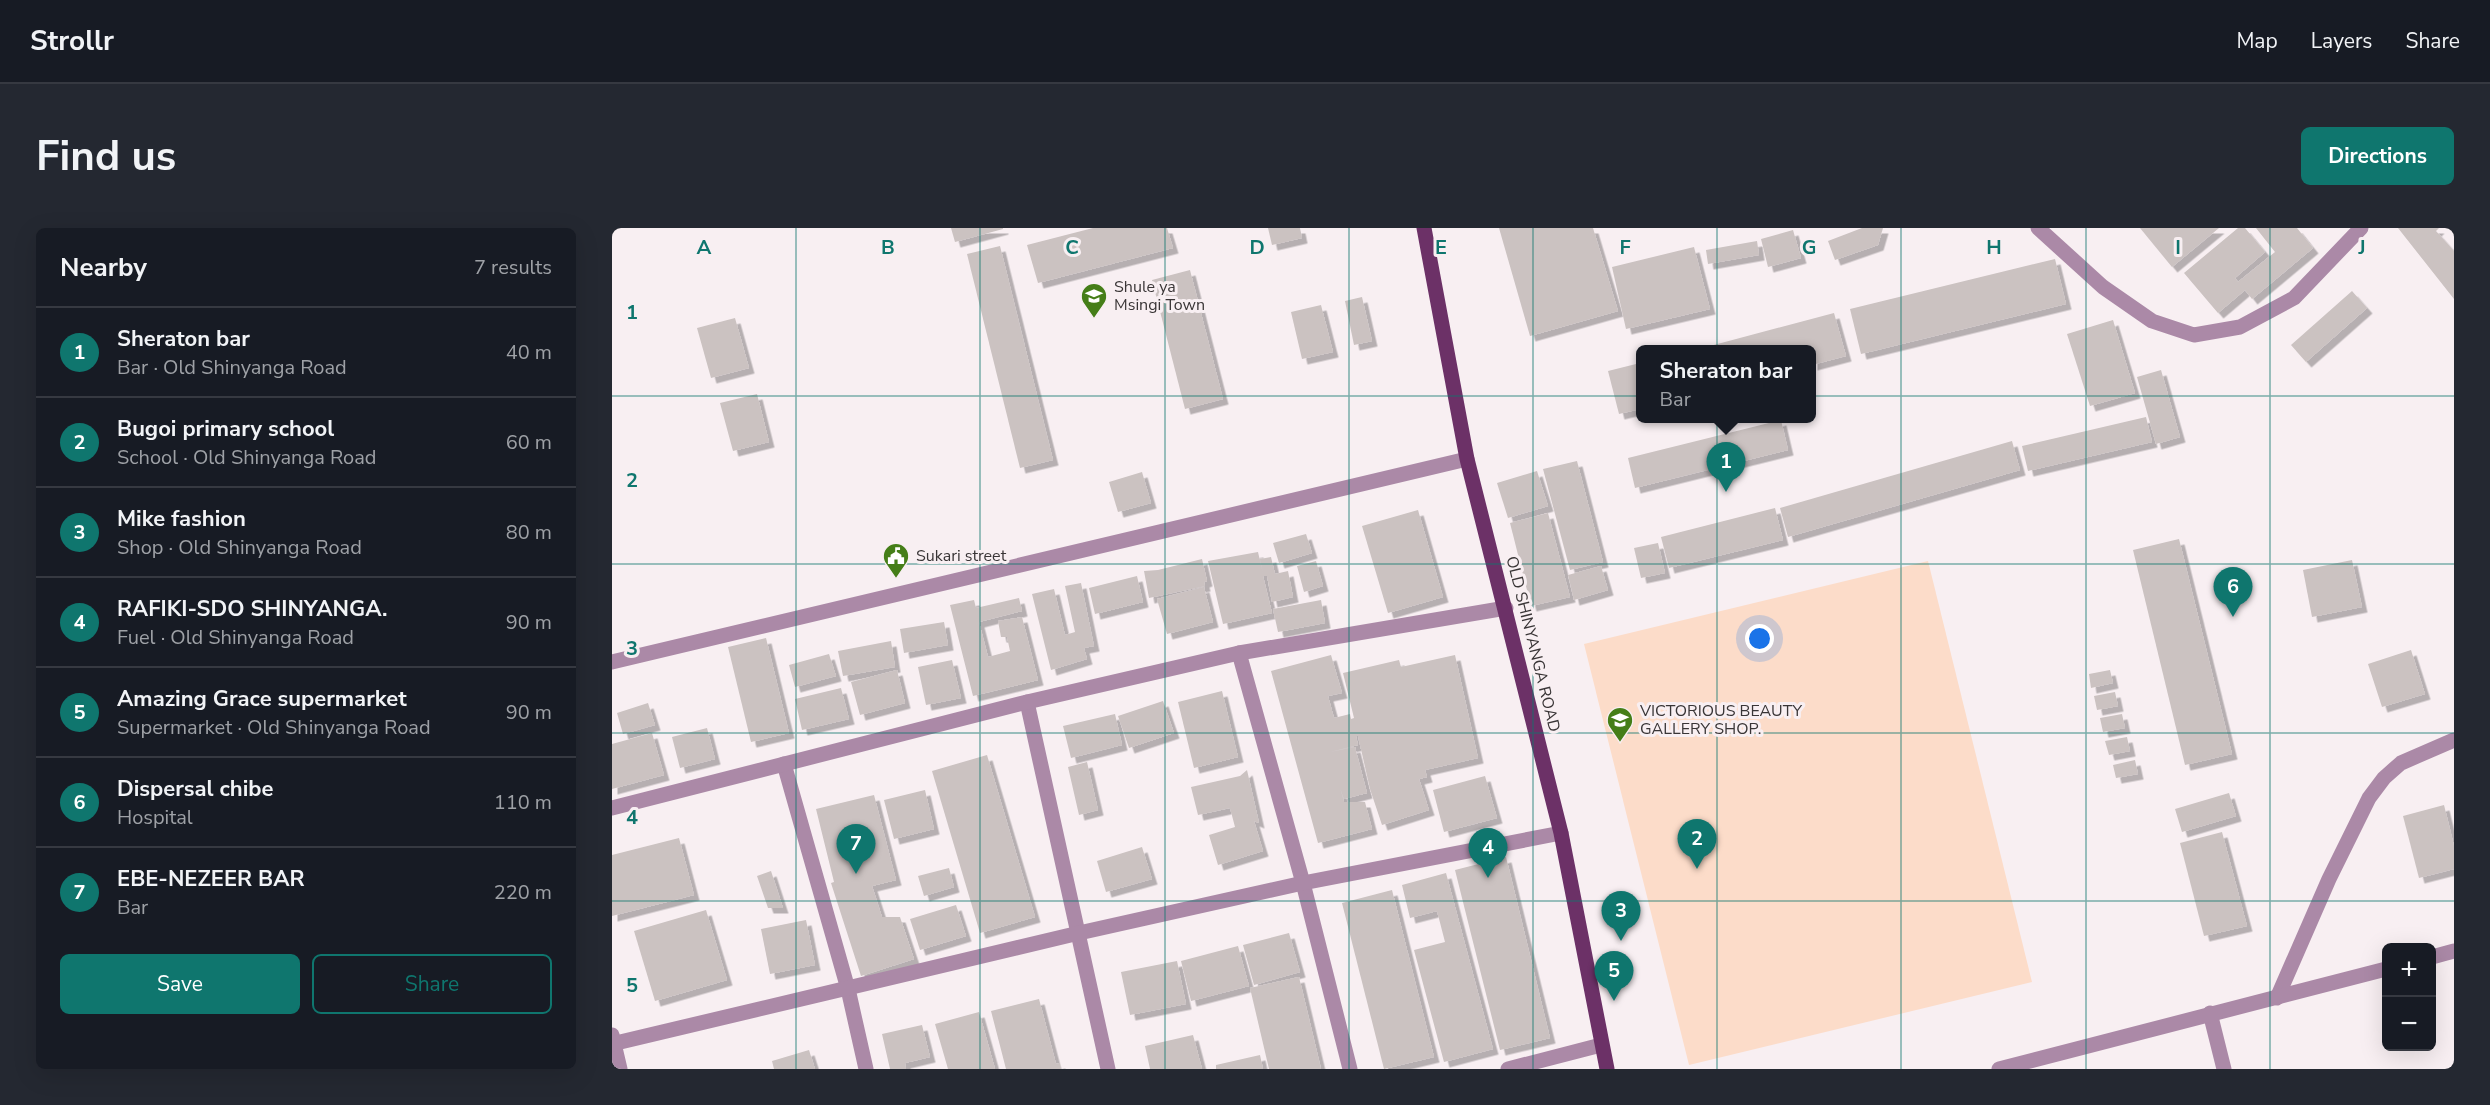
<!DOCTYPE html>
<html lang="en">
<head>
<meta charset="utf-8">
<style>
  :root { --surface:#171b24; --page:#242831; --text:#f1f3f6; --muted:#9ea1a6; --line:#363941; --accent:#0f766e }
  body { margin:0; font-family:"Nunito Sans",sans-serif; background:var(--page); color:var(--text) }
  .controls { position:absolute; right:18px; bottom:18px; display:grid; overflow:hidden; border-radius:9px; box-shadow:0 6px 24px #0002 }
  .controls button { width:54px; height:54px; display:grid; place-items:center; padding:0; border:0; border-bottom:2px solid var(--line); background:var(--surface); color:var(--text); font:30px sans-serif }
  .you { position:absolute; left:1148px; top:411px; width:21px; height:21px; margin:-15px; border:4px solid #fff; border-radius:50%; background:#1a73e8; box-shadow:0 0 0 9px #1a73e833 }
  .badge { display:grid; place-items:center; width:39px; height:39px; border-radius:50%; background:var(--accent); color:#fff; font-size:20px; font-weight:700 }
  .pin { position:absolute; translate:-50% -50px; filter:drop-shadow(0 2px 3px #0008) }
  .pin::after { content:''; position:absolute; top:32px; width:21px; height:18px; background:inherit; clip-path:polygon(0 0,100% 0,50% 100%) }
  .popup { position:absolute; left:1024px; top:117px; width:180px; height:78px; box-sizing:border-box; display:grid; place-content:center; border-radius:9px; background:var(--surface); filter:drop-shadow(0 2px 4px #0005); font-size:20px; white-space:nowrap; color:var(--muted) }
  .popup b { font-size:22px; color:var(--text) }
  .popup::after { content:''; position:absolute; left:50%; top:100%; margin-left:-12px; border:12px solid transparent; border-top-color:var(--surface) }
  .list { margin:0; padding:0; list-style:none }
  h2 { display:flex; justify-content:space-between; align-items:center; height:78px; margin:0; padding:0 24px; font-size:26px }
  h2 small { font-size:20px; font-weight:400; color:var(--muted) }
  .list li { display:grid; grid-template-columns:39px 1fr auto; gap:18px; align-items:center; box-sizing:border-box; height:90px; padding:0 24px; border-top:2px solid var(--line) }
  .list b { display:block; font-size:22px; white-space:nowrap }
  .list p { margin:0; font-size:20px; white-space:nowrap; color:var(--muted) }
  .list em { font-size:20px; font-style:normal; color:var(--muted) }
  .actions { display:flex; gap:12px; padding:18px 24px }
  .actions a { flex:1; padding:14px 0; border:2px solid var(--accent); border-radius:9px; text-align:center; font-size:21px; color:var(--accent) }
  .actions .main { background:var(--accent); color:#fff }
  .map { position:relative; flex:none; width:1842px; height:841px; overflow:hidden; border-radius:9px }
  header { display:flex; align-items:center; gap:36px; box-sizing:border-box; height:84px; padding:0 30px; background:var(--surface); border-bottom:2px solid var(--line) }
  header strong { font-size:28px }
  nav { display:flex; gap:33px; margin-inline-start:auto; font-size:21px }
  .intro { display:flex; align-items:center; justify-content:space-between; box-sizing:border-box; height:144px; padding:0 36px }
  h1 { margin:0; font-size:42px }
  .button { padding:15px 27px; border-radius:9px; background:var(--accent); color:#fff; font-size:21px; font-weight:700 }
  main { display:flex; gap:36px; padding:0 36px }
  aside { flex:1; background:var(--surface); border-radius:9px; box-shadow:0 6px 24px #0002 }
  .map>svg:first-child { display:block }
</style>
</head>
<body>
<header>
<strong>Strollr</strong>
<nav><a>Map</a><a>Layers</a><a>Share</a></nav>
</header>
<div class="intro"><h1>Find us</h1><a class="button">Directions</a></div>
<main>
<aside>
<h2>Nearby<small>7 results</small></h2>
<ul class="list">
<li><span class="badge">1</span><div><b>Sheraton bar</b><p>Bar · Old Shinyanga Road</p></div><em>40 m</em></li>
<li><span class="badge">2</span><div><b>Bugoi primary school</b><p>School · Old Shinyanga Road</p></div><em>60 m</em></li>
<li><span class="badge">3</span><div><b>Mike fashion</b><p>Shop · Old Shinyanga Road</p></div><em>80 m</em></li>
<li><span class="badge">4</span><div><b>RAFIKI-SDO SHINYANGA.</b><p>Fuel · Old Shinyanga Road</p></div><em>90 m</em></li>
<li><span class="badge">5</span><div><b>Amazing Grace supermarket</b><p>Supermarket · Old Shinyanga Road</p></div><em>90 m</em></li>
<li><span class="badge">6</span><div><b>Dispersal chibe</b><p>Hospital</p></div><em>110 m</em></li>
<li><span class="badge">7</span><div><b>EBE-NEZEER BAR</b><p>Bar</p></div><em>220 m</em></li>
</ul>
<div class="actions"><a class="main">Save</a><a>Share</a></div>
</aside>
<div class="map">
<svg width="1842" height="841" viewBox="0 0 1842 841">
  <defs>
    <filter id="shadow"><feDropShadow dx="5.5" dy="5.5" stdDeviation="0" flood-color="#0004"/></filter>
  </defs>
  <rect width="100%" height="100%" fill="#f8eff2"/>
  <polygon fill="#fcdcc9" points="1316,333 1420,754 1077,837 972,416"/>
  <g fill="#cbc2c1" filter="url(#shadow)">
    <polygon points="339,0 391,0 391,1 343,14"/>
    <polygon points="481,0 555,0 561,20 426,55 415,17"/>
    <polygon points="656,0 688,0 690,10 660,17"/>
    <polygon points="887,0 981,0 1006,83 918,108"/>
    <polygon points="1250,0 1271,0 1266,17 1223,32 1216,13"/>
    <polygon points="1528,0 1607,0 1560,39"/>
    <polygon points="1626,0 1633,0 1653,24 1623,50 1626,54 1663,24 1644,0 1685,0 1701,20 1640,71 1633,62 1606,85 1572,45"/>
    <polygon points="1786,0 1827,0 1824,3 1842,23 1842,71"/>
    <polygon points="1181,2 1189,30 1156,39 1149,11"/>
    <polygon points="1145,13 1147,27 1096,36 1094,22"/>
    <polygon points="388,18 441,232 408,240 355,26"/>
    <polygon points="1082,19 1098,81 1014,101 1000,39"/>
    <polygon points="1443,31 1454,76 1249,126 1238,81"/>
    <polygon points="578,42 611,171 573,181 540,52"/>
    <polygon points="1740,63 1755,80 1694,134 1679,117"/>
    <polygon points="750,69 760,113 742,117 733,73"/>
    <polygon points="709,77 721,124 690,131 679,84"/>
    <polygon points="1222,85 1234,128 1200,137 1200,122 1083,122"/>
    <polygon points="123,90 137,140 99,150 85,100"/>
    <polygon points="1501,92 1523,165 1478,178 1455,106"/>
    <polygon points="1028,135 1028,181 1007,186 996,143"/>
    <polygon points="1549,142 1568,209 1544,216 1525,149"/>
    <polygon points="145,166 157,214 121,223 108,175"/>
    <polygon points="1534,189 1540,214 1416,243 1410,218"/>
    <polygon points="1169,192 1176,222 1023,260 1016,230"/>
    <polygon points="1400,213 1408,242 1176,309 1168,280"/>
    <polygon points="965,233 991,334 958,342 931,241"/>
    <polygon points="925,243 936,278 896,290 885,255"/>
    <polygon points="530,244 539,275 506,284 497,254"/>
    <polygon points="1163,280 1171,312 1057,340 1049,309"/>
    <polygon points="806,282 831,369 776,385 750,298"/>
    <polygon points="936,285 958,369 919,378 898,295"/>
    <polygon points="694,306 700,325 667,335 661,315"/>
    <polygon points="1567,311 1620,526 1573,537 1521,322"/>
    <polygon points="1046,315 1053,345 1029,350 1022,320"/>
    <polygon points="646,324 651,346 648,331 659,329 663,346 676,343 681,369 660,374 655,348 651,348 660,385 611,396 596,333"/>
    <polygon points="590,331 595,353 592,354 593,358 537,370 532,343 546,342"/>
    <polygon points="1740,332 1750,379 1700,389 1691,342"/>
    <polygon points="704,333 711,358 692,364 685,338"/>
    <polygon points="989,338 996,362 962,372 956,347"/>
    <polygon points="525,348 531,374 483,386 477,360"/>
    <polygon points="469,355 482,418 472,420 475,431 439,442 420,366 442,361 453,407 463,404 453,358"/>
    <polygon points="592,359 601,394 555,406 545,371"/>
    <polygon points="407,370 410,383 367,394 376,429 398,423 395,409 389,409 386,393 410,389 426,452 361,468 338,377 362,372 364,380"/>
    <polygon points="709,372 713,395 666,404 661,381"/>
    <polygon points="332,394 336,417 292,425 288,401"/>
    <polygon points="154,410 177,505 139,514 116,419"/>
    <polygon points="279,413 283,439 231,448 226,423"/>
    <polygon points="1799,422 1813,466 1770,479 1756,436"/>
    <polygon points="217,426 224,448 183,459 177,437"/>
    <polygon points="719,427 730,465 716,468 722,490 738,486 739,491 742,490 731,445 787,432 789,439 843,427 866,530 813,542 815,549 807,551 817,582 770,597 758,561 746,508 744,508 746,517 718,524 743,519 755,565 732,571 728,560 732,574 753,574 760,601 706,615 659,443"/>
    <polygon points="340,432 349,470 314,477 306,439"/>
    <polygon points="285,442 293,475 248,487 239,454"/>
    <polygon points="1498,442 1501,455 1479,460 1477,446"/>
    <polygon points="229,460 237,491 190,502 183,471"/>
    <polygon points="610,463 626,529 582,540 566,474"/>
    <polygon points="1503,464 1506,478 1485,482 1482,468"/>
    <polygon points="551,473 562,505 517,520 506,488"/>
    <polygon points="36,475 43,497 11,506 5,485"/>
    <polygon points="503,486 510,517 459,530 451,498"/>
    <polygon points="1510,486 1513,500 1491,504 1488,490"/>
    <polygon points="95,500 103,531 68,540 60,509"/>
    <polygon points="40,505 52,547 0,561 0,516"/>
    <polygon points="1515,509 1518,523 1497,527 1493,513"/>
    <polygon points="375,527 423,689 368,705 320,543"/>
    <polygon points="1523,532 1526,546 1504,550 1501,537"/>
    <polygon points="475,534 486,582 467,587 456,539"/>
    <polygon points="635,542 647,595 642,593 651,623 606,637 597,607 623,599 618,580 586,587 579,559 628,548"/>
    <polygon points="873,548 885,590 832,604 821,562"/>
    <polygon points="313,562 322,601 282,611 272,572"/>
    <polygon points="1617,565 1624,588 1570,604 1563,581"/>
    <polygon points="262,567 284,652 260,658 270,689 288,689 302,731 249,748 219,655 222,654 204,581"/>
    <polygon points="1832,577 1842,618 1842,641 1807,650 1791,588"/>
    <polygon points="1610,604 1635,698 1592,708 1568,615"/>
    <polygon points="67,610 82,667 0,688 0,627"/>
    <polygon points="530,619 540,651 494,664 485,633"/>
    <polygon points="894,629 938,810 888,822 843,642"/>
    <polygon points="337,640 342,659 312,668 306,648"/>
    <polygon points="159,643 171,680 156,680 145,648"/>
    <polygon points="834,645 881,821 832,834 802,722 833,714 825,683 798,690 790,657"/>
    <polygon points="780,662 822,829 772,841 730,675"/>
    <polygon points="344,677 354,708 308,722 298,691"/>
    <polygon points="94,682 115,752 43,773 22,703"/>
    <polygon points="194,692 203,737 158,746 149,701"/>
    <polygon points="677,705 688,744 642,757 631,717"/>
    <polygon points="626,718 637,758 579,773 569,733"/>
    <polygon points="565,733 574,776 518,787 509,744"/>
    <polygon points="687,749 709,841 657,841 638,760"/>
    <polygon points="427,771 444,836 448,835 449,841 394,841 379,783"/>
    <polygon points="367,784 383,841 336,841 323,796"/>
    <polygon points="310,797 318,829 293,835 294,841 278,841 270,806"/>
    <polygon points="581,807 590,841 538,841 533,818"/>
    <polygon points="197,822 203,841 162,841 160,833"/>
    <polygon points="648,827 651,841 604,841 604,837"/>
  </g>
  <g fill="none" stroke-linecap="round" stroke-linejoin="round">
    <g stroke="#ab89a7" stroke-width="15">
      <polyline points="1426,0 1491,59 1540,93 1582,107 1628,99 1682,70 1749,0"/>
      <polyline points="627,425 691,655 738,841"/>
      <polyline points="0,434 855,231"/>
      <polyline points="415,474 496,841"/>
      <polyline points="172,536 236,761 254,841"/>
      <polyline points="0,580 415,474 627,425 894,380"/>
      <polyline points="1820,729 1842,723"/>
      <polyline points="1665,770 1717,651 1757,570 1772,550 1789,535 1842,512"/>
      <polyline points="1598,785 1612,841"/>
      <polyline points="0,807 8,841"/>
      <polyline points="0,816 467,705 691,655 949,605"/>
      <polyline points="896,841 989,817"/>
      <polyline points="1387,841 1774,741"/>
    </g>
    <polyline stroke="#6c3167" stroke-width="15" points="812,0 855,231 949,605 995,841"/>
  </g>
  <path fill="none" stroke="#0f766e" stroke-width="1.5" stroke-opacity="0.55" d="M184,0v841M368,0v841M553,0v841M737,0v841M921,0v841M1105,0v841M1289,0v841M1474,0v841M1658,0v841M0,168h1842M0,336h1842M0,505h1842M0,673h1842"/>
  <defs>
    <g id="school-pin" transform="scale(1.35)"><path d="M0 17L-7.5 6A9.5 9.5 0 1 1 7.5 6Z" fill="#457e18" stroke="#f8eff2"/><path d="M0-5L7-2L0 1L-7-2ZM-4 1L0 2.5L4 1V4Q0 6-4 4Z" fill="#fff"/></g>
    <g id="civic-pin" transform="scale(1.35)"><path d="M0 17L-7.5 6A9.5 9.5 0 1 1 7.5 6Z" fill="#457e18" stroke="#f8eff2"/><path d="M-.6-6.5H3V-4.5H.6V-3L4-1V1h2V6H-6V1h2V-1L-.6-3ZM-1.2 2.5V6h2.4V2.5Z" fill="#fff"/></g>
  </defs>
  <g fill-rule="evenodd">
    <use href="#school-pin" x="482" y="68"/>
    <use href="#civic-pin" x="284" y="328"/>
    <use href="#school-pin" x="1008" y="492"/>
  </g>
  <g text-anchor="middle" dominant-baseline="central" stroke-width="6" stroke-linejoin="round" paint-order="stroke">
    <g font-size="16" fill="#393536" stroke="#f8eff2" text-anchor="start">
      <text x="502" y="59">Shule ya<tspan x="502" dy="18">Msingi Town</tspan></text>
      <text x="304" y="328">Sukari street</text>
      <text x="1028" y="483">VICTORIOUS BEAUTY<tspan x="1028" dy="18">GALLERY SHOP.</tspan></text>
    </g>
    <g font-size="16" fill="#393536" stroke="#f8eff2">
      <text transform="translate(921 416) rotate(76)">OLD SHINYANGA ROAD</text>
    </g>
  </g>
  <g font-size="20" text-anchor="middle" font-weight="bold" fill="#0f766e" stroke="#f8eff2" stroke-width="6" stroke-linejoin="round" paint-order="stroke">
    <text x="92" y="26">A</text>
    <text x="276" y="26">B</text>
    <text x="460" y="26">C</text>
    <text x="645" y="26">D</text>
    <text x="829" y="26">E</text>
    <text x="1013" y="26">F</text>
    <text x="1197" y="26">G</text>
    <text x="1382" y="26">H</text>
    <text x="1566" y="26">I</text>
    <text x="1750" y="26">J</text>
    <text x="20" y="91">1</text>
    <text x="20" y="259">2</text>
    <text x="20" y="427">3</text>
    <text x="20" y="596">4</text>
    <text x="20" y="764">5</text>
  </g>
</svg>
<div class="controls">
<button>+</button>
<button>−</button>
</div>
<div class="you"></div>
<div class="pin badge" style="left:1114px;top:264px">1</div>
<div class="popup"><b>Sheraton bar</b>Bar</div>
<div class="pin badge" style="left:1085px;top:641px">2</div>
<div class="pin badge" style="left:1009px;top:713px">3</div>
<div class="pin badge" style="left:876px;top:650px">4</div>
<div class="pin badge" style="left:1002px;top:773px">5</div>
<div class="pin badge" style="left:1621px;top:389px">6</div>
<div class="pin badge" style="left:244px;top:646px">7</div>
</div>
</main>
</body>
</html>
